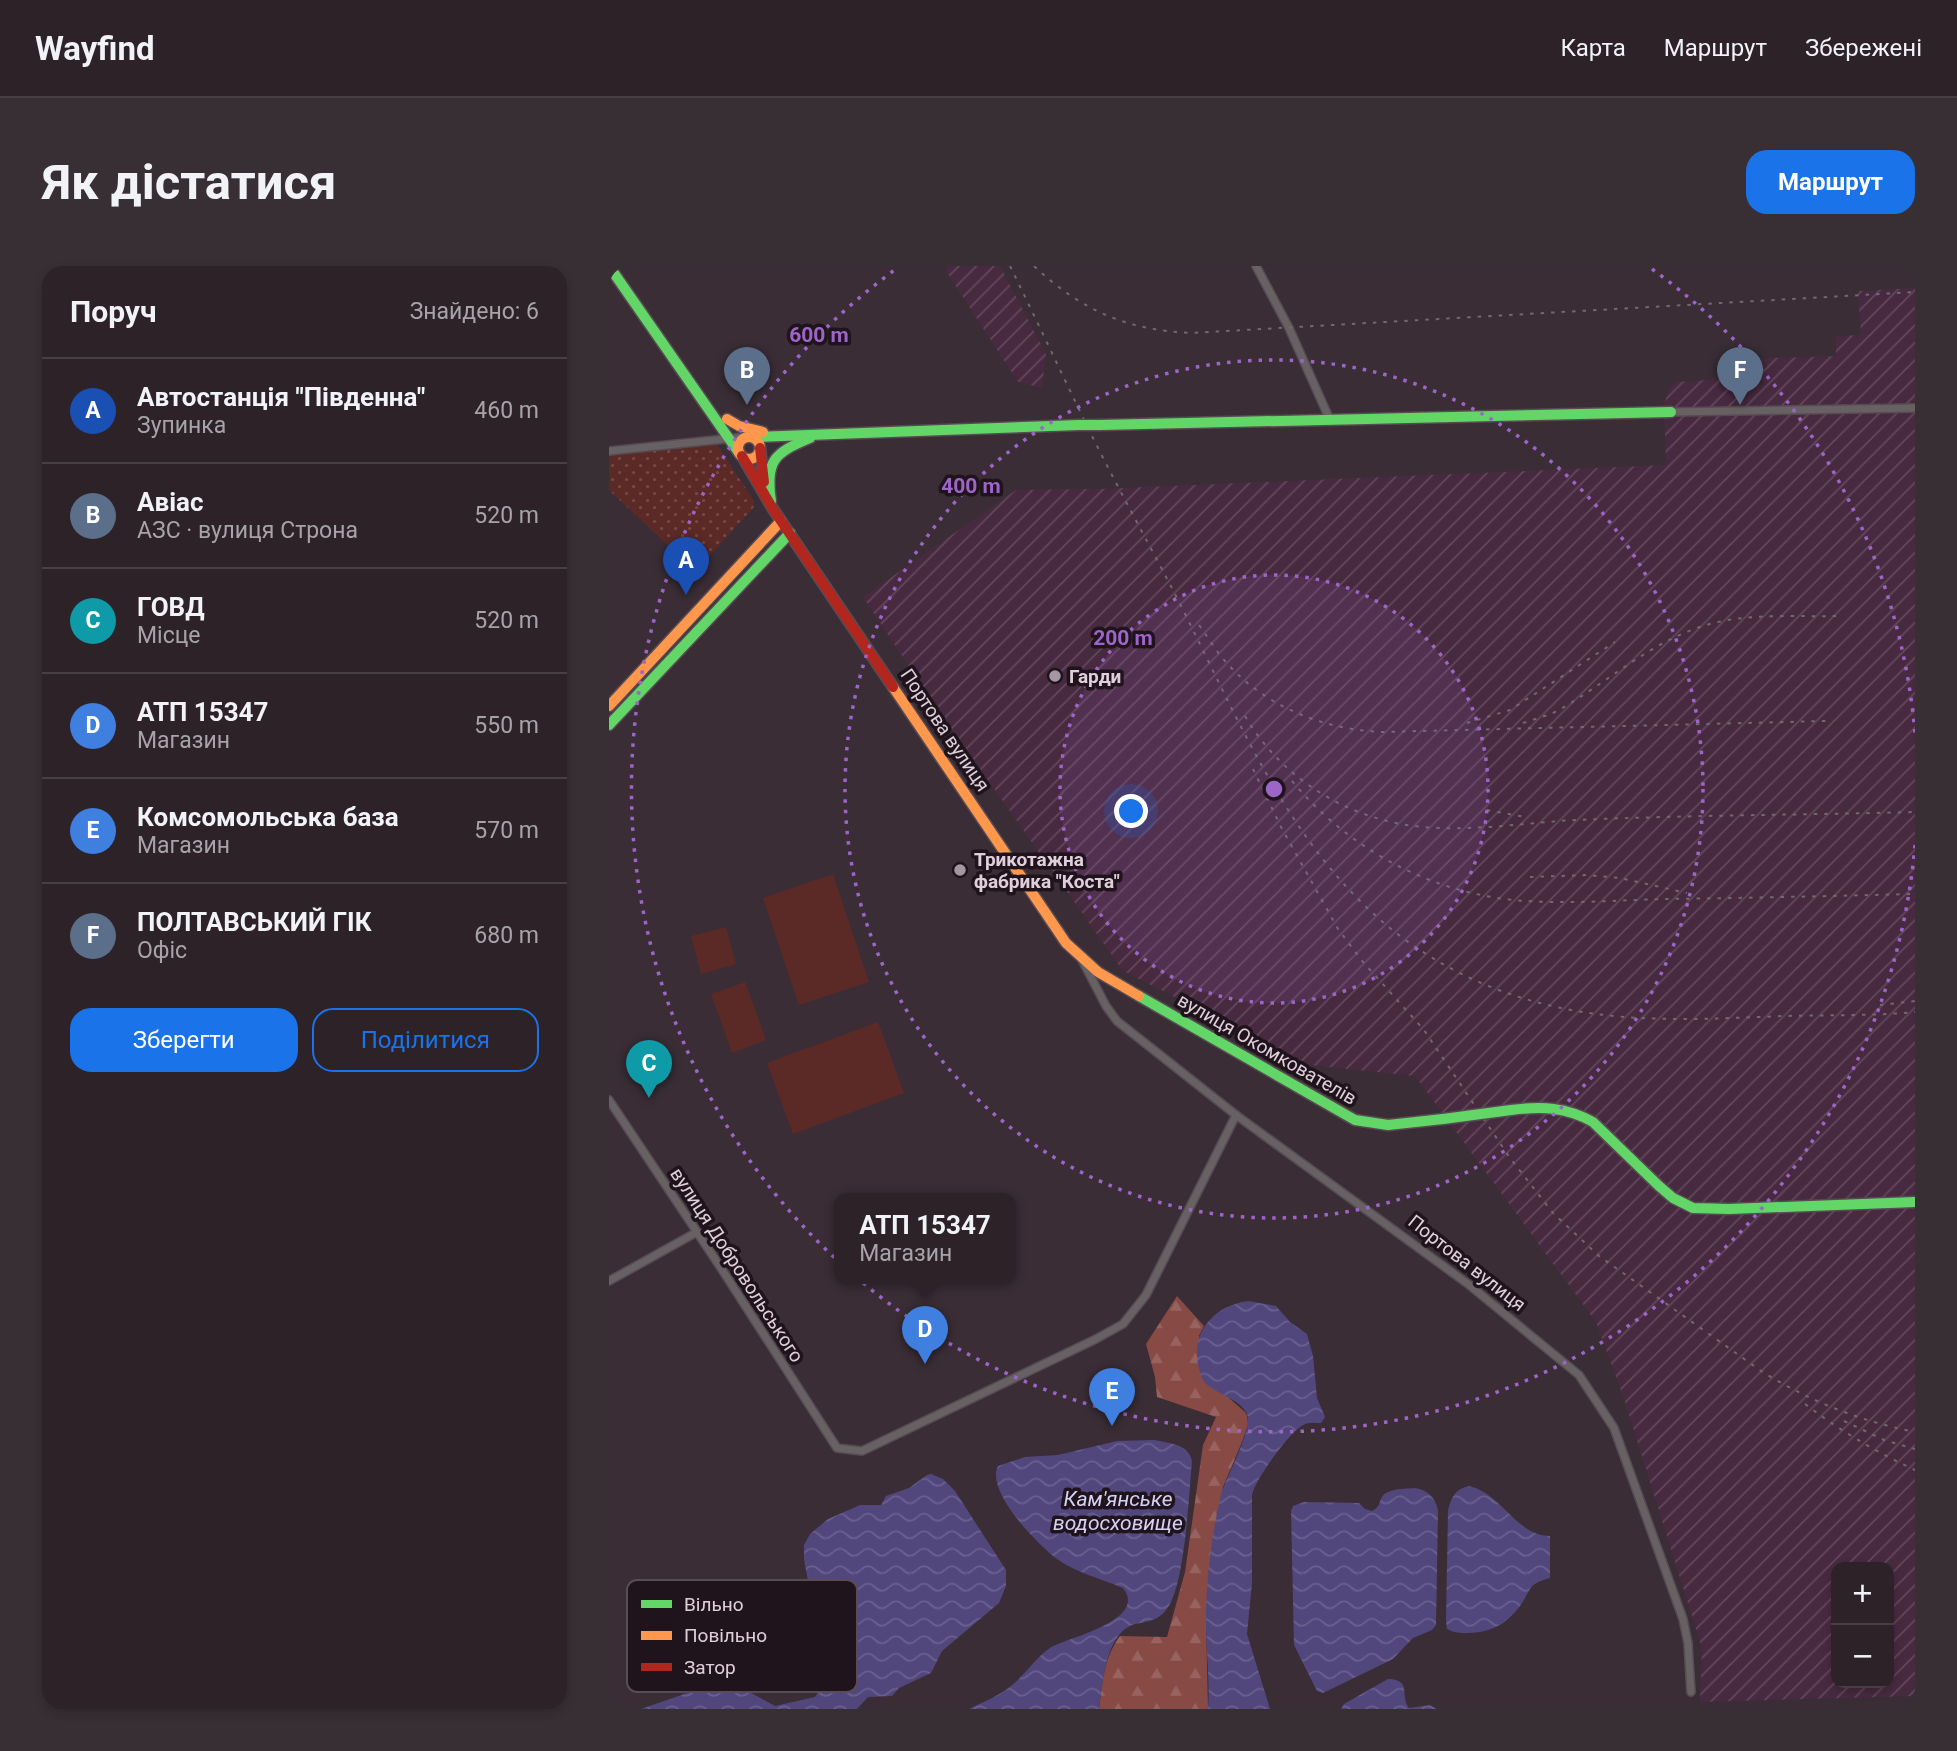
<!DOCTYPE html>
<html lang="uk">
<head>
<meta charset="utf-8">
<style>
  :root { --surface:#2c2228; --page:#382f34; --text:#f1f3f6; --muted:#a6a4a8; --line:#483f45; --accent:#1a73e8 }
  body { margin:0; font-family:Roboto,sans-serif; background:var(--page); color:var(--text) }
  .controls { position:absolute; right:21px; bottom:21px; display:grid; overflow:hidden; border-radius:14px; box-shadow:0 4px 10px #0003 }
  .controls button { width:63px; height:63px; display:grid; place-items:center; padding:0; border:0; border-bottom:2px solid var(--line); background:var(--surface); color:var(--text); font:35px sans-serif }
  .you { position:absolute; left:523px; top:546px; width:24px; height:24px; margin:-18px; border:5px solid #fff; border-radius:50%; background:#1a73e8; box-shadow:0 0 0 10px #1a73e833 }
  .badge { display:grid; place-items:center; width:46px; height:46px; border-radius:50%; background:var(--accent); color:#fff; font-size:23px; font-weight:700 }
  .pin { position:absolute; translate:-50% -58px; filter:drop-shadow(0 2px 4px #0008) }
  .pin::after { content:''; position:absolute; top:37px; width:24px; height:21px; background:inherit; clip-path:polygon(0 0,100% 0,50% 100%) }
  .popup { position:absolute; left:225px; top:927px; width:182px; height:91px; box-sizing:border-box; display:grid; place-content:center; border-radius:14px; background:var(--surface); filter:drop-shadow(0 2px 5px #0005); font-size:23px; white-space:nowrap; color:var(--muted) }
  .popup b { font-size:26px; color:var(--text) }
  .popup::after { content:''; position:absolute; left:50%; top:100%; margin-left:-14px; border:14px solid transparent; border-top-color:var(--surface) }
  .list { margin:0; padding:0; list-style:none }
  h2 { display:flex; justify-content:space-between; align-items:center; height:91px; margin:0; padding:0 28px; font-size:30px }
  h2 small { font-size:23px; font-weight:400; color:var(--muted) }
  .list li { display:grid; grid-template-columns:46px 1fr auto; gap:21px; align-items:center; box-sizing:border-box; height:105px; padding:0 28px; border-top:2px solid var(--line) }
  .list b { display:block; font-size:26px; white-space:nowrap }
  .list p { margin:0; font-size:23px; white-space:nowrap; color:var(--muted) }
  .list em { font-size:23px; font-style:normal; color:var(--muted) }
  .actions { display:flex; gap:14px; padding:21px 28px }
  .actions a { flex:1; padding:16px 0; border:2px solid var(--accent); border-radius:21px; text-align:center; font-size:24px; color:var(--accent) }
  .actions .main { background:var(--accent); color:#fff }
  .map { position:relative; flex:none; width:1306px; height:1443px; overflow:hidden; border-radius:21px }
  header { display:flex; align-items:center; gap:42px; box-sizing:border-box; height:98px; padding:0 35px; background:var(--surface); border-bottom:2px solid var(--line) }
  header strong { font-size:33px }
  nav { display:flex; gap:38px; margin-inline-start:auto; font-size:24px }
  .intro { display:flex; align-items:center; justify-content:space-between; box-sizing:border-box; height:168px; padding:0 42px }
  h1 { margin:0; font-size:49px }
  .button { padding:18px 32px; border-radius:21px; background:var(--accent); color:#fff; font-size:24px; font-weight:700 }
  main { display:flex; gap:42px; padding:0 42px }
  aside { flex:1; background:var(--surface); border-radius:21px; box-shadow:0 4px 10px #0003 }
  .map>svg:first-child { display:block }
</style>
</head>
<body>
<header>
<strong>Wayfind</strong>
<nav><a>Карта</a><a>Маршрут</a><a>Збережені</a></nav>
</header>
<div class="intro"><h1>Як дістатися</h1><a class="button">Маршрут</a></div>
<main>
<aside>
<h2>Поруч<small>Знайдено: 6</small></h2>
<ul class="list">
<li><span class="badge" style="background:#1a4fb4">A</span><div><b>Автостанція &quot;Південна&quot;</b><p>Зупинка</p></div><em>460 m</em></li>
<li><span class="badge" style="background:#5c6f8a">B</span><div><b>Авіас</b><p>АЗС · вулиця Строна</p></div><em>520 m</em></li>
<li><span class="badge" style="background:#0f9aa8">C</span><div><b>ГОВД</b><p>Місце</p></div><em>520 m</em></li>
<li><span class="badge" style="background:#3f7fe0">D</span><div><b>АТП 15347</b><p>Магазин</p></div><em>550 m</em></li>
<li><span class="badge" style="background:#3f7fe0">E</span><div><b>Комсомольська база</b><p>Магазин</p></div><em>570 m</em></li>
<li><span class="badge" style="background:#5c6f8a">F</span><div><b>ПОЛТАВСЬКИЙ ГІК</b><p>Офіс</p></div><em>680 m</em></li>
</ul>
<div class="actions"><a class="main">Зберегти</a><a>Поділитися</a></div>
</aside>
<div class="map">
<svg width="1306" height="1443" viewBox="0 0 1306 1443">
  <defs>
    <pattern id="industrial-furrows" width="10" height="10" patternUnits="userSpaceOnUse" patternTransform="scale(1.75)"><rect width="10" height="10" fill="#482a40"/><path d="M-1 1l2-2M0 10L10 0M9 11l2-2" fill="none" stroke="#62485b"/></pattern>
    <pattern id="forest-firs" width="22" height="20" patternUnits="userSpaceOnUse" patternTransform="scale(1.75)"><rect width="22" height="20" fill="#874a45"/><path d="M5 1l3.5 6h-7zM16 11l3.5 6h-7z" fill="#98635f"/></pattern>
    <pattern id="park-dots" width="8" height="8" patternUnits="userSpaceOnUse" patternTransform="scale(1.75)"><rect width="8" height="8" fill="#5c2a26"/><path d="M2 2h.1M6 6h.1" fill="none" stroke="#734845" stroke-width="1.8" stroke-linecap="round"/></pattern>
    <pattern id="water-waves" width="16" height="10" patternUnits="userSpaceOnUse" patternTransform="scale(1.75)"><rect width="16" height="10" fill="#51477d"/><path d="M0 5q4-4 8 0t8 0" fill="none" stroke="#6a608f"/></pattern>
  </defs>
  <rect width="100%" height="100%" fill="#3a2d36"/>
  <g fill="url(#industrial-furrows)" fill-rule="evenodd">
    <polygon points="339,0 391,0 437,88 433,122 409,116 337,5"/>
    <path d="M1306,22v1408l-215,6 2,-54 -78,-249 -28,-77 -181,-246 -105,-11 -187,-94 -193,-273 -67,-101 153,-107 82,-1 568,-24 -2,-61 7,-19 6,-3 32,-2 37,-21 90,-3v-20l25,-1 -3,-44zM1227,1301h53v116h-53z"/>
  </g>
  <path fill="url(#forest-firs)" d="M568,1030l27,30 -5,10 30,62 16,14 2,4 1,8 -6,18 -19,45 -14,91 -3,42 2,89h-109c4,-27 4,-50 21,-73l47,1 18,-65 18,-127 13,-28 -59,-20 -2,-20 -9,-33z"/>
  <polygon fill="url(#park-dots)" points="105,179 109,180 145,235 145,241 93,298 79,298 0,224 0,188"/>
  <g fill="#5c2a26">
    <polygon points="224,608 260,716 190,739 154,632"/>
    <polygon points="117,661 127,698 92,708 82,670"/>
    <polygon points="136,716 157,774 123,787 102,728"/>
    <polygon points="269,756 295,827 184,868 158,797"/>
  </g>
  <g fill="url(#water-waves)">
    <path d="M639,1035l28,5 14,16 17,12 6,22 4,42 8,19 -4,6c-7,0 -14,-2 -21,4 -13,9 -45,53 -48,68v88l-5,51 23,75h-62c2,-29 -2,-57 -2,-86 0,-42 5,-87 15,-128 5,-18 32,-65 26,-81 -7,-15 -31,-20 -43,-32 -19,-39 2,-75 44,-81z"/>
    <path d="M545,1174c14,3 35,4 38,21 -3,34 -7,116 -22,143 -9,16 -19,17 -35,20 -30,8 -32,61 -36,85h-130c14,-7 30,-13 42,-23 15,-12 24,-28 39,-38 15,-10 99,-27 73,-60 -21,-9 -46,-15 -66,-29 -19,-14 -72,-68 -59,-93l27,-9 33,-2 59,-14z"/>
    <polygon points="322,1208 334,1213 346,1225 397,1304 397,1320 390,1337 333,1385 322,1407 290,1422 283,1430 259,1431 248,1443 32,1443 113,1415 126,1418 166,1440 206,1431 213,1421 203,1337 195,1293 195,1279 201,1268 219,1253 251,1239 272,1239 277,1230 300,1222 318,1209"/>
    <path d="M860,1220c34,8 46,49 81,50v42c-23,6 -18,11 -30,28 -13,18 -30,27 -52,27 -8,0 -14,0 -21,-4l-1,-8 2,-110c3,-13 7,-22 21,-25z"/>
    <path d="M806,1222c13,2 21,10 23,23l-2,114 -4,5 -19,8 -20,21 -70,34 -6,-2 -23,-46 -3,-134 2,-5 11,-4 55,1 6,6 7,2c8,-4 6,-7 10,-14 5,-9 24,-8 33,-9z"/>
    <path d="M779,1413c25,1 11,16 21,29l21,-3 7,4h-96l3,-5z"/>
  </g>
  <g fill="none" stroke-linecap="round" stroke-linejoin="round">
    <g stroke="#574b53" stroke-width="10">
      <g id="street">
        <polyline points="647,0 680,62 721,154"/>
        <polyline points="1062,146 1306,142"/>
        <polyline points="0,185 135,171"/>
        <polyline points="473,694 497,740 508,755 627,849 859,1018 970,1109 1005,1162 1074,1353 1079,1377 1082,1426"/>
        <polyline points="0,834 112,1002 228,1182 253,1185 487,1073 514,1058 537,1029 627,849"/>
        <polyline points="0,1015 88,966"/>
      </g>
    </g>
    <g stroke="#574b53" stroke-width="13">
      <g id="fast">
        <polyline points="0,0 130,187"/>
        <polyline points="491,159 1062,146"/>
        <polyline points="143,171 470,159"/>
        <path d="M162,235c-6,-40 3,-48 39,-63"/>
        <polyline points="0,459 181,267"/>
        <polyline points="530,730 746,854 779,859 834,853"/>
        <path d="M902,844c31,-4 55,-3 82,12l66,64 14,12 20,10 36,1 186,-7"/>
      </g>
    </g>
    <g stroke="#574b53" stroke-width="13">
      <g id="slow">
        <polyline points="118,153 130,160 154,166"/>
        <circle cx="140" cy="182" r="11"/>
        <polyline points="284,421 457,677 489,706 530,730"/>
        <polyline points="0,440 172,255"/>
      </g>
    </g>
    <g stroke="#574b53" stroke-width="13">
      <g id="jam">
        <polyline points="151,182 155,216"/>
        <polyline points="133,190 164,243 284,421"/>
      </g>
    </g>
    <use href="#street" stroke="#676163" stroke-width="7"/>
    <use href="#fast" stroke="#63d668" stroke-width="10"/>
    <use href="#slow" stroke="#ff974d" stroke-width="10"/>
    <use href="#jam" stroke="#b3261e" stroke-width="10"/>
    <g stroke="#71696d" stroke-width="2" stroke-dasharray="3.5 7" stroke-linecap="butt">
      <path d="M401,0c28,57 55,115 83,172 27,54 56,106 83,158 81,159 140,324 320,393 98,37 186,31 287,27 44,-1 88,0 132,-4"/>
      <path d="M425,0c47,44 92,64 157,67l724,-41"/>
      <path d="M590,359c9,12 16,25 26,36 39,45 97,68 155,71l446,-11"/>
      <path d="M636,450c32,55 88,94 151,107 58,12 121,0 180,-3 113,-5 226,-5 339,-8"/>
      <polyline points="858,457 901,444 1006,376"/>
      <path d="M914,457l28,-9 15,-8c48,-29 93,-70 148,-83 40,-10 83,-6 123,-7"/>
      <path d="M644,503l28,58 57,102 25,33 61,68 86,128 43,55 46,43 165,117c48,29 96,48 151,59"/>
      <path d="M683,515c58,70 144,115 235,120 46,3 92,-1 138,-2 83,-1 167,-3 250,-5"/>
      <polyline points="878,544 916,551"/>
      <polyline points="921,611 977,609 1011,612 1078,627"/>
      <polyline points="1271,739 1306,735"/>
      <path d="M1196,1138c34,26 71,48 110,66"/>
      <polyline points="1235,1155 1275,1174 1306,1183"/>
    </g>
    <g stroke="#574b53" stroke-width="13" stroke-linecap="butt">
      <g id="fast-bridge">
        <polyline points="470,159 491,159"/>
        <polyline points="834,853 902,844"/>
      </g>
    </g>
    <use href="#fast-bridge" stroke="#63d668" stroke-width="10"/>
  </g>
  <circle cx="665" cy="523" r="214" fill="#9e65c8" fill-opacity=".12"/>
  <g fill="none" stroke="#9e65c8" stroke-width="3.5" stroke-dasharray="3.5 7">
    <circle cx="665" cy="523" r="214"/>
    <circle cx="665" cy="523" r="429"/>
    <path d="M1306 579A643 643 0 1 1 287 3M1043 3A643 643 0 0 1 1306 467"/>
  </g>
  <g fill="#a696a1" stroke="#20141c" stroke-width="2.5">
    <circle cx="446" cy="410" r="7"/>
    <circle cx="351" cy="604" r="7"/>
  </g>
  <g text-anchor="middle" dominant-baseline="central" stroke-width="7" stroke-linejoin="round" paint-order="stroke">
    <g font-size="19" font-weight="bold" fill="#e0cfda" stroke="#20141c" text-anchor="start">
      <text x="460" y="410">Гарди</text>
      <text x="365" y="593">Трикотажна<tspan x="365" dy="22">фабрика "Коста"</tspan></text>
    </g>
    <g font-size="19" fill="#e0cfda" stroke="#20141c">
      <text transform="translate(336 464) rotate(56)">Портова вулиця</text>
      <text transform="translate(658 783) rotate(30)">вулиця Окомкователів</text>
      <text transform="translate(858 997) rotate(38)">Портова вулиця</text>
      <text transform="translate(128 999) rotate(57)">вулиця Добровольського</text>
    </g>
    <g font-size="21" font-style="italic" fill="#d5d2f6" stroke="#20141c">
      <text x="509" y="1233">Кам'янське<tspan x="509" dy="24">водосховище</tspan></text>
    </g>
  </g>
  <rect x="18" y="1314" width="230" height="112" rx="10" fill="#20141c" stroke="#5a4c55" stroke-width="2"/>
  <rect x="32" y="1334" width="31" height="8" fill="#63d668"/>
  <rect x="32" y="1365" width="31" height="9" fill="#ff974d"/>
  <rect x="32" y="1397" width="31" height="8" fill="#b3261e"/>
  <g font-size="19" fill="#e0cfda">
    <text x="75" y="1345">Вільно</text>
    <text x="75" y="1376">Повільно</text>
    <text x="75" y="1408">Затор</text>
  </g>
  <circle cx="665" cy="523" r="10" fill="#9e65c8" stroke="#20141c" stroke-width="3.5"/>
  <g font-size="21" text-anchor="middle" font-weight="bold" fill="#9e65c8" stroke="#20141c" stroke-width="7" stroke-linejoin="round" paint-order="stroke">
    <text x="210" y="76">600 m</text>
    <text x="362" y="227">400 m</text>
    <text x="514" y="379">200 m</text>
  </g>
</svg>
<div class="controls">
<button>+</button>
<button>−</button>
</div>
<div class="you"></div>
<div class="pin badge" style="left:77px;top:329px;background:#1a4fb4">A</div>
<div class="pin badge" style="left:138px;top:139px;background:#5c6f8a">B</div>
<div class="pin badge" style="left:40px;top:832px;background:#0f9aa8">C</div>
<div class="pin badge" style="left:316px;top:1098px;background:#3f7fe0">D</div>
<div class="popup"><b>АТП 15347</b>Магазин</div>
<div class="pin badge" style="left:503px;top:1160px;background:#3f7fe0">E</div>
<div class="pin badge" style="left:1131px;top:139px;background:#5c6f8a">F</div>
</div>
</main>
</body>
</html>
